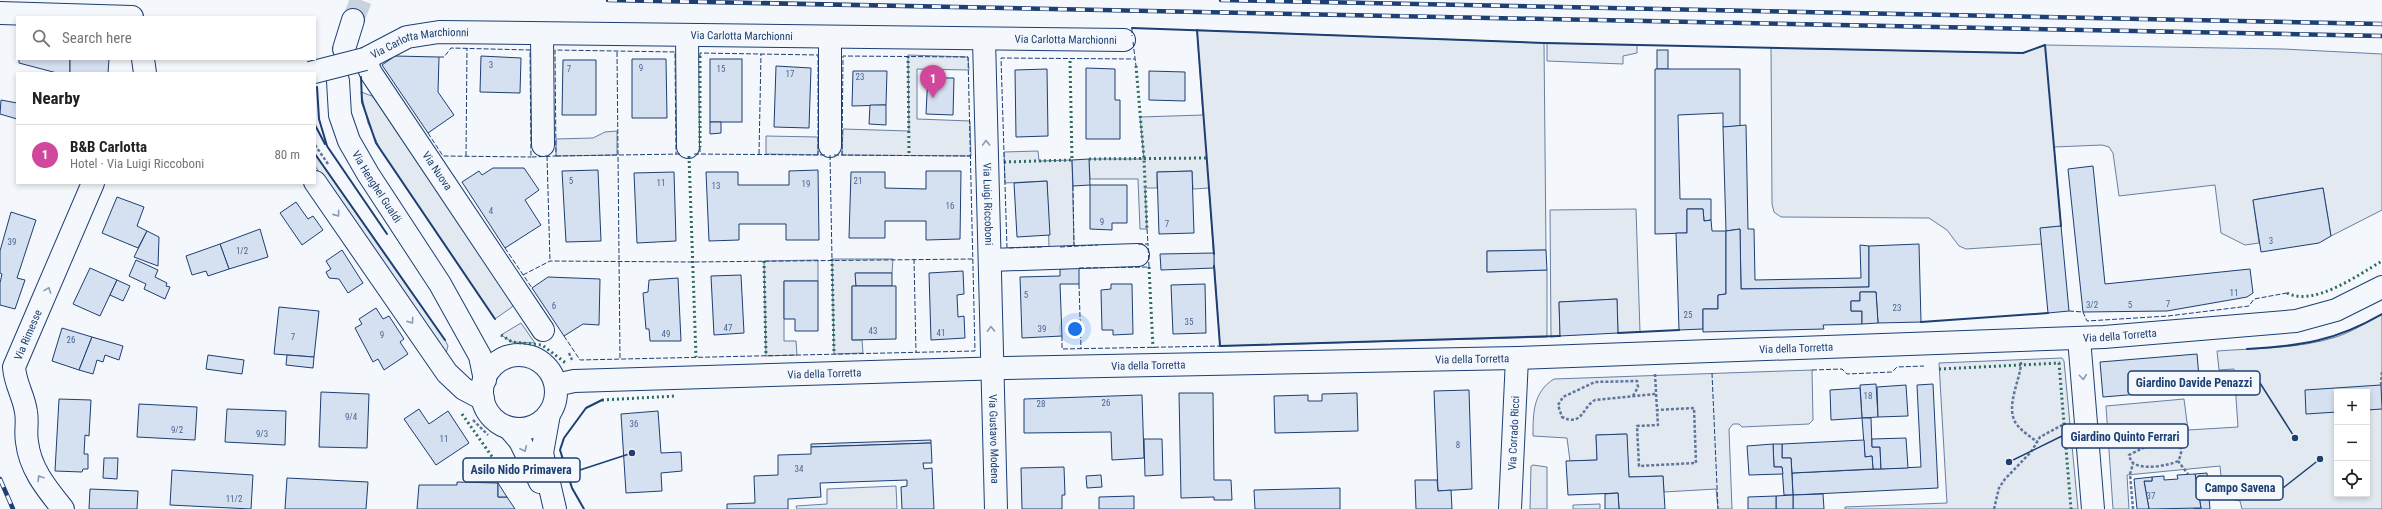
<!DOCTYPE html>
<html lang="en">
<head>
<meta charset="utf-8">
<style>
  :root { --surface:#fff; --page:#f6f6f6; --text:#222; --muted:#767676; --line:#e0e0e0; --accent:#1a73e8 }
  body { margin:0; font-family:"Roboto Condensed",sans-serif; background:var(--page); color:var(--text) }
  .controls { position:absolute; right:12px; bottom:12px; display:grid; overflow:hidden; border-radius:0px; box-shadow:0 2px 6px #0003 }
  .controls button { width:36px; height:36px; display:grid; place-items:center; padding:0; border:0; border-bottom:1px solid var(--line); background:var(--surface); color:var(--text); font:20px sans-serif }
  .you { position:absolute; left:1075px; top:329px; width:14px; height:14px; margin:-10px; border:3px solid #fff; border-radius:50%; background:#1a73e8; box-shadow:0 0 0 6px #1a73e833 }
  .badge { display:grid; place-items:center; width:26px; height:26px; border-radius:50%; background:var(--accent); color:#fff; font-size:13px; font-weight:700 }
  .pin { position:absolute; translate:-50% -33px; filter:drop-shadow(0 1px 2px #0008) }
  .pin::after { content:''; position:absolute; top:21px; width:14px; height:12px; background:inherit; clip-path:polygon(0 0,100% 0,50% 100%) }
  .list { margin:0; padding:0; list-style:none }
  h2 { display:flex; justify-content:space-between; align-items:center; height:52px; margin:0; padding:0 16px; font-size:17px }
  h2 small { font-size:13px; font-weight:400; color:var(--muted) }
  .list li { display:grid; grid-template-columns:26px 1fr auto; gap:12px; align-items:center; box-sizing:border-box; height:60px; padding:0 16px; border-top:1px solid var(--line) }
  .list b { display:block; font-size:15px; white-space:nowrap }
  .list p { margin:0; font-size:13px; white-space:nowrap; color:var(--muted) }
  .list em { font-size:13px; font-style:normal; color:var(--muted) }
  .icon { flex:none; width:22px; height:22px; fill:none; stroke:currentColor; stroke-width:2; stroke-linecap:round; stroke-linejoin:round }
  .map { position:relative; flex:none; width:2382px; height:509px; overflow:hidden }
  .search { position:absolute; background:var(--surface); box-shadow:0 2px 6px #0003; left:16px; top:16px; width:300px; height:44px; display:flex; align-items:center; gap:10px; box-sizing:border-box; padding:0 14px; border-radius:0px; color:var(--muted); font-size:15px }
  .panel { position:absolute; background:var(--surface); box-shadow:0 2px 6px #0003; left:16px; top:72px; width:300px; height:112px; border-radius:0px }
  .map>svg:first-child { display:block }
</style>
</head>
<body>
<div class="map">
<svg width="2382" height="509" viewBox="0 0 2382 509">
  <rect width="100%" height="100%" fill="#f4f7fb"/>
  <g fill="#e3e9f0" stroke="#687fa3" fill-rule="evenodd">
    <polygon points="1197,30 1544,43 1546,250 1487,251 1487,272 1547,270 1547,337 1220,346 1209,188 1193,189 1192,171 1157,172 1157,188 1145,188 1147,229 1140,229 1138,179 1090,179 1089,159 1144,159 1140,117 1203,115"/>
    <polygon points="1547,43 1637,45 1637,53 1623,56 1623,64 1547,61"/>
    <polygon points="2045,45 2283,49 2382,54 2382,210 2331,236 2323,188 2253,200 2259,243 2245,245 2221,233 2215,185 2119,196 2113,153 2109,147 2102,145 2054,147 2061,226 2041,228 2042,244 1966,249 1959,246 1947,230 1929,218 1781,217 1774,212 1772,204 1771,48 2023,53"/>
    <polygon points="908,55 968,57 969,70 917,69 917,119 970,121 971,156 842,155 843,129 909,131"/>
    <polygon points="361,92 372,96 378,104 513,304 512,307 495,319 381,151 368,123"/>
    <polygon points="617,131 617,155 556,156 556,139 593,138 605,132"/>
    <polygon points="766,136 818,137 818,155 766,154"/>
    <polygon points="1038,151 1039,161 1072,160 1074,246 1049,247 1047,181 1005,183 1004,152"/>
    <polygon points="315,154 445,340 448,346 446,353 315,166"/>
    <polygon points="1636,209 1640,332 1618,333 1617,299 1559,302 1560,336 1551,337 1550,210"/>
    <polygon points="832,259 893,259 892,273 856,273 856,286 852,286 852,340 862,340 863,353 834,354"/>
    <polygon points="818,260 818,281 784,281 784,341 796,341 797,355 766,356 764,261"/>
    <path d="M2382,314v195h-140l-2,-8 -17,-4 -3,-31 -93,9 2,34h-16l-7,-103 78,-7 4,31 50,-3 -4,-58 -15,1 -2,-19c40,-3 81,-2 119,-14 16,-5 31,-15 46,-23zM2337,392h30v102h-30z"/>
    <polygon points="521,323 535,343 512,342 501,335"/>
    <polygon points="2062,358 2064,361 2078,509 1845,509 1845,507 1947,503 1939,363"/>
    <path d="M1812,370l1,50 -4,4 -67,3 -3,-3h-6l-4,5 3,80h-14l-2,-20 -52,3 -1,-16 -34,1 -3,-43 -30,1 1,25 -27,1 -3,-23 -34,-2c0,-23 0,-44 21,-57z"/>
    <polygon points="1533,465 1547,467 1547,509 1530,509 1531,466"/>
    <polygon points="896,486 897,509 797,509 796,506 827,504 827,489"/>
    <polygon points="1600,504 1600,509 1573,509 1573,505"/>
  </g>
  <g fill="#d5e0f0" stroke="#1d3f73">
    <rect x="1657" y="50" width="11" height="19"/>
    <polygon points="395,56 439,57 438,92 454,115 428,133 382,65"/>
    <polygon points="481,56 521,58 520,93 480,92"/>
    <polygon points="19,59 70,59 70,73 57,73 19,63"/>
    <polygon points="70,59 109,59 108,73 70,73"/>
    <polygon points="632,59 666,59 667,118 632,118"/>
    <rect x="710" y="59" width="32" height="63"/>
    <polygon points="563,60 596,60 596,115 562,115"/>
    <polygon points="776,66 811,68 809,128 774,127"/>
    <polygon points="1086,68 1115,69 1115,100 1120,100 1120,139 1086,139"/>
    <polygon points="1047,69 1048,136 1016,137 1015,70"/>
    <polygon points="1655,69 1740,69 1740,126 1723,127 1723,113 1678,115 1680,199 1711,199 1711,220 1704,221 1703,209 1687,209 1687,233 1655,234"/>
    <polygon points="853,71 887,71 886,105 852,106"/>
    <polygon points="1149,71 1185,72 1185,101 1149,100"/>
    <polygon points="928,73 940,73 940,78 954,78 953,115 926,114"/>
    <polygon points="1,100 17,103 17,119 0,114"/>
    <polygon points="870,105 886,105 886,125 869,124"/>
    <polygon points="710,122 721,122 721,133 710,134"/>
    <polygon points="1746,125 1748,229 1754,229 1755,280 1861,278 1860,245 1869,246 1869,287 1741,289 1740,229 1726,231 1723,127"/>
    <polygon points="1089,159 1090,185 1073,186 1072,160"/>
    <polygon points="2093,166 2105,284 2250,269 2253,293 2247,297 2167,311 2083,312 2068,169"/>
    <polygon points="493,168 524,168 539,190 525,200 541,225 505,248 462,182 479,171 482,175"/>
    <polygon points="598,170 601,241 566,242 562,171"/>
    <polygon points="818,170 819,240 786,240 786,224 739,224 739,240 709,241 706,172 738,172 738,185 789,185 789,171"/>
    <polygon points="926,171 961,171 960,239 926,240 926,221 885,221 885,238 849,238 851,172 885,172 885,188 926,189"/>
    <polygon points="1192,171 1194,233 1159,234 1157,172"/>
    <polygon points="674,172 676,241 637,243 634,173"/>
    <polygon points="1047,181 1050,235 1017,237 1014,183"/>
    <polygon points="1090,185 1127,185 1127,223 1112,223 1112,230 1090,229"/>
    <polygon points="2323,188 2331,236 2319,243 2261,252 2253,200"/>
    <polygon points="117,197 144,207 137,226 147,231 138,248 102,233"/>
    <polygon points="296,202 308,219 313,216 323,230 302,245 280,213"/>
    <polygon points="1687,209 1703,209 1704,221 1711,220 1712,231 1726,231 1726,294 1718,295 1718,309 1703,309 1703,329 1679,330 1676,233 1687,233"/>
    <polygon points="11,212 36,220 17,278 25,280 15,309 0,305 0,283 2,274 0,273 0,251"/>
    <polygon points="2061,226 2069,311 2048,313 2040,228"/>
    <polygon points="260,229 268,257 229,269 220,244"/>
    <polygon points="1740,229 1741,289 1869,287 1869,246 1919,244 1921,322 1878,323 1876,292 1860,292 1860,301 1851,301 1851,311 1862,311 1862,324 1823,325 1824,329 1703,332 1703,309 1718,309 1718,295 1726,294 1726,231"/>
    <polygon points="147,231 159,237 158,266 134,257"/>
    <polygon points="220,244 229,269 208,276 206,271 192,275 186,256"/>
    <polygon points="342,250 363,283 348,293 339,279 329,278 326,272 331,269 326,261"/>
    <polygon points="1546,250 1547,270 1487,272 1487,251"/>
    <polygon points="1214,253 1214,268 1161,270 1160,254"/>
    <polygon points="136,260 158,270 155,277 167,283 166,286 170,287 165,299 144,289 146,284 129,276"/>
    <polygon points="90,268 117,280 100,316 73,304"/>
    <polygon points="1079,268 1079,284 1060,284 1062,336 1022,338 1020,277 1060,276 1060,269"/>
    <polygon points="963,271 964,294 957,295 958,317 964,316 965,338 931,340 929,273"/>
    <polygon points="855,273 892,273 892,286 856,286"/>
    <polygon points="741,275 744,333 714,335 711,276"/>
    <polygon points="548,277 600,279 599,325 583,324 564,336 532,288"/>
    <polygon points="678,278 681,341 650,341 649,329 646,329 643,293 648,292 649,280"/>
    <polygon points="117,280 130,286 123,301 110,295"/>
    <polygon points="784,281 818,281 818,331 795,331 795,319 784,319"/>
    <polygon points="1111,284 1132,284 1133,334 1113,335 1113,330 1102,330 1101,290 1111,289"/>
    <polygon points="1205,284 1206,333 1173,334 1171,285"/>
    <polygon points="852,286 896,286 896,339 852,340"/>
    <polygon points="1860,292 1876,292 1878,323 1862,324 1862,311 1851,311 1851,301 1860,301"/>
    <polygon points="1617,299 1618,333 1560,336 1559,302"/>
    <polygon points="279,307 319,311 314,357 274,354"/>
    <polygon points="376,308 383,319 389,316 404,339 400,342 408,354 384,370 378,359 373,362 355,328 362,324 359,319"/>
    <polygon points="62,328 92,337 79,370 52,361"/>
    <polygon points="92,337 123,346 119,360 105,355 103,362 97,360 93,374 79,370"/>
    <polygon points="2197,354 2200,389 2103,397 2100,362"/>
    <polygon points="208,355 244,360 242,374 206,369"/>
    <polygon points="287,355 314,357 313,368 286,365"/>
    <polygon points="1876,384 1878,417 1862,418 1860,385"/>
    <polygon points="1933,384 1938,488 1793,495 1792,473 1921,467 1917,385"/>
    <polygon points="1906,385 1908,416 1878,417 1877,387"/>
    <polygon points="2381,385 2382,409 2367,410 2367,392 2337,392 2337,412 2306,414 2305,390"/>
    <polygon points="1860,388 1862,418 1831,420 1830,390"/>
    <polygon points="1469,390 1472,489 1438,491 1434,391"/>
    <polygon points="321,392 369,394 367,448 319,447"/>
    <polygon points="1179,393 1213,393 1214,480 1231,480 1232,500 1214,500 1214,497 1181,498"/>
    <polygon points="1357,393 1358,431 1275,433 1274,396 1308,395 1308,401 1322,401 1322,394"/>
    <polygon points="1142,395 1144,458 1112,460 1111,432 1024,433 1024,399"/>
    <polygon points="59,399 91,400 89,436 85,435 84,454 88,454 88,469 83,469 82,472 55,471"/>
    <polygon points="139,404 197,407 195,440 137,437"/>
    <polygon points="227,409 286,411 285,445 225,442"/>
    <polygon points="419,409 429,424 448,411 469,443 436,465 404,419"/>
    <polygon points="658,411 661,453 681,452 682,471 661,473 662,491 626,493 621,414"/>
    <polygon points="1862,418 1871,418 1872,447 1880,447 1881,469 1873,469 1872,456 1865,457"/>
    <polygon points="1627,434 1629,477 1663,476 1665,509 1619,509 1618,493 1568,495 1566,461 1597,460 1596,435"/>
    <polygon points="1906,438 1908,468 1881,469 1880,447 1872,447 1872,439"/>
    <polygon points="1144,439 1162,439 1163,475 1145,476"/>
    <polygon points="931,440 931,443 811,447 811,444"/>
    <polygon points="1864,440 1865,457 1872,456 1873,469 1792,473 1791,458 1782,458 1782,444"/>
    <polygon points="931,443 932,463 923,463 924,469 932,468 934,509 902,509 901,487 907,486 907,480 820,483 821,497 788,499 788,509 727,509 727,504 755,503 754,476 778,475 778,455 811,454 811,447"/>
    <polygon points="1773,444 1782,444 1782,458 1791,458 1793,495 1784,495 1782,467 1774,467"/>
    <polygon points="1773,444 1774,467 1782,467 1783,474 1749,475 1747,446"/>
    <polygon points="104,458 118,458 117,479 103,478"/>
    <polygon points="1064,467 1065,495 1062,495 1062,509 1022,509 1021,468"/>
    <polygon points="172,470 253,475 251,509 170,505"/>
    <polygon points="2207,473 2210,509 2193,509 2201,508 2195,474"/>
    <polygon points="2195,474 2201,508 2149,509 2144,481 2152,481 2152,477 2164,476 2164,480 2178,479 2177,475"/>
    <polygon points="1101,475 1102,487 1087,488 1086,476"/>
    <polygon points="2152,477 2152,481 2144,481 2149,509 2137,509 2134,479"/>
    <polygon points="287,478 368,482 366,509 285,509"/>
    <polygon points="1415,480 1437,480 1438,491 1451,490 1452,509 1416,509"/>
    <polygon points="457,482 498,483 498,497 507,497 515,509 417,509 419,485 457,485"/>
    <polygon points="498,483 507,497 498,497"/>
    <polygon points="1340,488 1340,509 1255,509 1254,490"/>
    <polygon points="90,489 138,491 137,509 89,509"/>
    <polygon points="1618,493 1619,509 1605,509 1605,494"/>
    <polygon points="1823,494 1824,509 1793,509 1793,495"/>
    <polygon points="1793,495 1793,509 1776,509 1776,496"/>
    <polygon points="1134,496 1134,509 1099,509 1099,497"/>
    <polygon points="1776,496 1776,509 1748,509 1748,497"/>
  </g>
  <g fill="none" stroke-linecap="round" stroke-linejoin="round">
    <polyline stroke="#c9d2e0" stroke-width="22" stroke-dasharray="22 11" stroke-linecap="butt" points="353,20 361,0"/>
    <g stroke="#1d3f73" stroke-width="24">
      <g id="minor">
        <polyline points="0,13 132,17"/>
        <polyline points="542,34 543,145"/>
        <polyline points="687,36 688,147"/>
        <path id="s1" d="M984,39l12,470"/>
        <polyline points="143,59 145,73"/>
        <polyline points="830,146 830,37"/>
        <polyline points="315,182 447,373 464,389 483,399"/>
        <polyline points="990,260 1138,255"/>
        <path id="s2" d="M543,330l-172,-257 -6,-14 42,-22 32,-5 685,8"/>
        <polyline points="2079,338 2093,509"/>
        <path id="s3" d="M556,385l18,-4 432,-13 511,-10 587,-21 192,-16 40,-11 46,-23"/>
        <path id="s4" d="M63,509c-16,-20 -33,-40 -36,-67 -2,-10 1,-20 -1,-30 -2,-16 -11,-28 -12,-45l79,-184"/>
        <path id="s5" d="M1510,509l7,-151"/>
      </g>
    </g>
    <g stroke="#1d3f73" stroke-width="24">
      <g id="major">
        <polyline points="344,49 353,20"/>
        <path id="s6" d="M338,81l2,34 9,26 19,33 72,110 40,72 5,24"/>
        <circle cx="519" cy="392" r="37"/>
        <polyline points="549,414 542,453 555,509"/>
        <polyline points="509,428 520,441 540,482"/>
      </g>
    </g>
    <g stroke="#5e769c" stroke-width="2.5" stroke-dasharray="3 2" stroke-linecap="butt">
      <polyline points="276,17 276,16"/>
      <polyline points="315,145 328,164"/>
      <polyline points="569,353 572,360"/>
      <path d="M2021,362c0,18 -18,47 -3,64 5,6 13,11 19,16"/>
      <polyline points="1655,374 1657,410 1694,408 1696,463 1639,466 1637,426 1658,425 1657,410"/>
      <polyline points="2381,385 2382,371"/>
      <path d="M1633,396l5,-9 -1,-6 -42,1 -32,15 -5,8 4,12c21,10 20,-10 33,-17l61,-6"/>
      <polyline points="473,420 488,435"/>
      <path d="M2178,461c-10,5 -39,10 -47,0l-2,-6 28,-14 15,-4c9,6 12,14 6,24l10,13"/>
      <polyline points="1994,509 1999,488 2005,479 2031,452 2040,437 2064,424"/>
      <polyline points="2133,509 2130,474 2133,464"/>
    </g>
    <use href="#minor" stroke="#f4f7fb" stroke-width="22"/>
    <use href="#major" stroke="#f4f7fb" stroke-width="22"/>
    <g stroke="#1d3f73" stroke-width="4.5">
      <g id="rail">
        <polyline points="608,0 2382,36"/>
        <polyline points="1221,0 2382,24"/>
        <polyline points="0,479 13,509"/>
      </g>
    </g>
    <use href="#rail" stroke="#f4f7fb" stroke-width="3" stroke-dasharray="9" stroke-linecap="butt"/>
    <g stroke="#1d3f73" stroke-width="24" stroke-linecap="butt">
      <polyline id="minor-bridge" points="310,73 365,59"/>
    </g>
    <use href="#minor-bridge" stroke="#f4f7fb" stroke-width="22"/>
    <g stroke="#2c6c60" stroke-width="3" stroke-dasharray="2 3" stroke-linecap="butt">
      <polyline points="700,56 700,147"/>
      <polyline points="908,56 909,155"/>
      <polyline points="1136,66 1144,159 1147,229"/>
      <polyline points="689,156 696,357"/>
      <polyline points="1089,159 1207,158"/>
      <polyline points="1004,162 1072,160 1070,59"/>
      <polyline points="832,259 834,354"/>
      <polyline points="764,261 766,356"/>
      <polyline points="1149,267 1153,348"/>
      <path d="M2287,293c27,14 71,-18 95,-32"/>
      <polyline points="501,335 512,342 542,345 567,364"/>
      <polyline points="1939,369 2059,363 2071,509"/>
      <polyline points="602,400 676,396"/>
      <polyline points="462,414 505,475"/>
    </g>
    <g stroke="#1d3f73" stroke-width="1" stroke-dasharray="5 2" stroke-linecap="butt">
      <polyline points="1132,28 1132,36"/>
      <polyline points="1133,42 1136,66"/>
      <polyline points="617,52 620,359"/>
      <polyline points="700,56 700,53 818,55 818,155"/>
      <polyline points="439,57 444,57 451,48 530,50 531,157 556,156 555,50 675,52 676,154"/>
      <polyline points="428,133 443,156 531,157"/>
      <polyline points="700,147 700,154"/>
      <polyline points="694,154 826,155"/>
      <polyline points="759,154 761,54"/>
      <polyline points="830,155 832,259"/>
      <polyline points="834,155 971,156"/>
      <polyline points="466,156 467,48"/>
      <polyline points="547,156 550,261"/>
      <polyline points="556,156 682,154"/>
      <polyline points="1073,186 1074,246"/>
      <polyline points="1147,229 1148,244"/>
      <polyline points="1042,247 1007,248 1001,58 1135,59"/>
      <polyline points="1060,247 1098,245"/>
      <polyline points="505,248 532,288"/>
      <polyline points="914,259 916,352"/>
      <polyline points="1079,268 1149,267 1148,244 1136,244"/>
      <polyline points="523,275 550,261 692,262 974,259"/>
      <polyline points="1079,284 1081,349"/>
      <polyline points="2069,311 2083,312 2087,321 2168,316 2249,306 2254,299 2287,293"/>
      <polyline points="564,336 580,360 975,351 968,57 843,56 842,155"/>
      <polyline points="1062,336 1062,349 1220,346"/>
      <polyline points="1812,370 1842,369 1847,374 1892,372 1897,367 1924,366"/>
      <polyline points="1712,373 1718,509"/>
    </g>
    <g stroke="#1d3f73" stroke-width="2">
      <polyline points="1132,28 1544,43 2023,53 2045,45 2061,226"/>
      <polyline points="1197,30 1214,254"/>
      <polyline points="361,77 362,102 376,143 495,319"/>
      <polyline points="317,87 319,119 327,146 387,234"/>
      <polyline points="315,125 325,144"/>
      <polyline points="315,154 445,340"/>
      <polyline points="1214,266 1220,346 1560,336"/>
      <polyline points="1921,322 2048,313"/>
      <polyline points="1618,333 1679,330"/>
      <path d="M2247,349c54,-3 88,-8 135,-35"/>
      <polyline points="584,509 572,488 560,450 564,438 586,408 602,400"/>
    </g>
  </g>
  <defs><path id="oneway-chevron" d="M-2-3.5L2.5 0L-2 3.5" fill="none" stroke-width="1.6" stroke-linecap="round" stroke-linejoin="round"/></defs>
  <g stroke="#889bb7">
    <use href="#oneway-chevron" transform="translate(986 143) rotate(-92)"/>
    <use href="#oneway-chevron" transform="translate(337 214) rotate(55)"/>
    <use href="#oneway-chevron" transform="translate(48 290) rotate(-69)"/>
    <use href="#oneway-chevron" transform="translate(411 321) rotate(55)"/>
    <use href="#oneway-chevron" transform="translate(991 329) rotate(-91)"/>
    <use href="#oneway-chevron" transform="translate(2083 377) rotate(85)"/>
    <use href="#oneway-chevron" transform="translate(524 449) rotate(65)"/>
    <use href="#oneway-chevron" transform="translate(40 478) rotate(-122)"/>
  </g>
  <g text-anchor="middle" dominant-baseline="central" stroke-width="3" stroke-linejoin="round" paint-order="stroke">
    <g font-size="9" fill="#4b6792">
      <text x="491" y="65">3</text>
      <text x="641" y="68">9</text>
      <text x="569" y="69">7</text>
      <text x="721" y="69">15</text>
      <text x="790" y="74">17</text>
      <text x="860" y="77">23</text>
      <text x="571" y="181">5</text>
      <text x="858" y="181">21</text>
      <text x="661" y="183">11</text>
      <text x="806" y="184">19</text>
      <text x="716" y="186">13</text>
      <text x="950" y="206">16</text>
      <text x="491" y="211">4</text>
      <text x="1102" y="222">9</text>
      <text x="1167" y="224">7</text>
      <text x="2271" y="241">3</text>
      <text x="12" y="242">39</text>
      <text x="242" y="251">1/2</text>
      <text x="2234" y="293">11</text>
      <text x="1026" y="295">5</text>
      <text x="2168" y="304">7</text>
      <text x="2092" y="305">3/2</text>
      <text x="2130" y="305">5</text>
      <text x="554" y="306">6</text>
      <text x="1897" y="308">23</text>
      <text x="1688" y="315">25</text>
      <text x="1189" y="322">35</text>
      <text x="728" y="328">47</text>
      <text x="1042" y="329">39</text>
      <text x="873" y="331">43</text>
      <text x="941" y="333">41</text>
      <text x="666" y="334">49</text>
      <text x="382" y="335">9</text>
      <text x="293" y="337">7</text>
      <text x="71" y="340">26</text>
      <text x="1868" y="396">18</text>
      <text x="1106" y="403">26</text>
      <text x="1041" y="404">28</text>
      <text x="351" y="417">9/4</text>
      <text x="634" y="424">36</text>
      <text x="177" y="430">9/2</text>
      <text x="262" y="434">9/3</text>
      <text x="444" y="439">11</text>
      <text x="1458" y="445">8</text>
      <text x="799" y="469">34</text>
      <text x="2151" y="496">37</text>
      <text x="234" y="499">11/2</text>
    </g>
    <g font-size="11" fill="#1d3f73" stroke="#f4f7fb">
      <text stroke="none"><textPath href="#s2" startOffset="707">Via Carlotta Marchionni</textPath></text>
      <text stroke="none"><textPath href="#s2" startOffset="1031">Via Carlotta Marchionni</textPath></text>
      <text stroke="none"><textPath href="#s2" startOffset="383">Via Carlotta Marchionni</textPath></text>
      <text transform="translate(437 171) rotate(56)">Via Nuova</text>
      <text stroke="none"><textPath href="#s6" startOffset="115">Via Henghel Gualdi</textPath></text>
      <text stroke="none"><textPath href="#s1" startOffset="165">Via Luigi Riccoboni</textPath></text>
      <text stroke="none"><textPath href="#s4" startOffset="189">Via Rimesse</textPath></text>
      <text stroke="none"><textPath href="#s3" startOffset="1565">Via della Torretta</textPath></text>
      <text stroke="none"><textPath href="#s3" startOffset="1241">Via della Torretta</textPath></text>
      <text stroke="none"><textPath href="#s3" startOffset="917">Via della Torretta</textPath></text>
      <text stroke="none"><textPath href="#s3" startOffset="593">Via della Torretta</textPath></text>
      <text stroke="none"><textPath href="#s3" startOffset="269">Via della Torretta</textPath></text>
      <text stroke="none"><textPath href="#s5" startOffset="76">Via Corrado Ricci</textPath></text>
      <text stroke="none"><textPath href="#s1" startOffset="400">Via Gustavo Modena</textPath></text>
    </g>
  </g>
  <path fill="none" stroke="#1d3f73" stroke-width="1.5" d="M2295 438L2260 383M2009 462L2062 436M632 453L580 470M2320 459L2283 488"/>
  <g fill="#1d3f73" stroke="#f4f7fb" stroke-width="1.5">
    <circle cx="2295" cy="438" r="4"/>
    <circle cx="2009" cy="462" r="4"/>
    <circle cx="632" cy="453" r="4"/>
    <circle cx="2320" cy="459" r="4"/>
  </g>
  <g fill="#f4f7fb" stroke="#1d3f73" stroke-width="1.5">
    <rect x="2128" y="371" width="132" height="24" rx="4"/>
    <rect x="2062" y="424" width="126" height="24" rx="4"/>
    <rect x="463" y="458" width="117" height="24" rx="4"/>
    <rect x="2196" y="476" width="87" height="24" rx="4"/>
  </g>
  <g font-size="12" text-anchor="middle" font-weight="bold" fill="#1d3f73">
    <text x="2194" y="387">Giardino Davide Penazzi</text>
    <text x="2125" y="441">Giardino Quinto Ferrari</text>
    <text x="521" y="474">Asilo Nido Primavera</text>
    <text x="2240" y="492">Campo Savena</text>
  </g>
</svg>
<div class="controls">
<button>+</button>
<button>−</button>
<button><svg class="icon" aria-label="locate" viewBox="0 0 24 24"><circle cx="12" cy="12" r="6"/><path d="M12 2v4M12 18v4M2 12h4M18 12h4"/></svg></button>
</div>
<div class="you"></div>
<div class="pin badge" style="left:933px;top:98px;background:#d1479c">1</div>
<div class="search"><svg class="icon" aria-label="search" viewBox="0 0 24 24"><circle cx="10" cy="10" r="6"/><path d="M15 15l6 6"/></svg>Search here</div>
<section class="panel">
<h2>Nearby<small></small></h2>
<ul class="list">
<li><span class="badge" style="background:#d1479c">1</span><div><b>B&amp;B Carlotta</b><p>Hotel · Via Luigi Riccoboni</p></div><em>80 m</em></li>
</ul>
</section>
</div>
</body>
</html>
